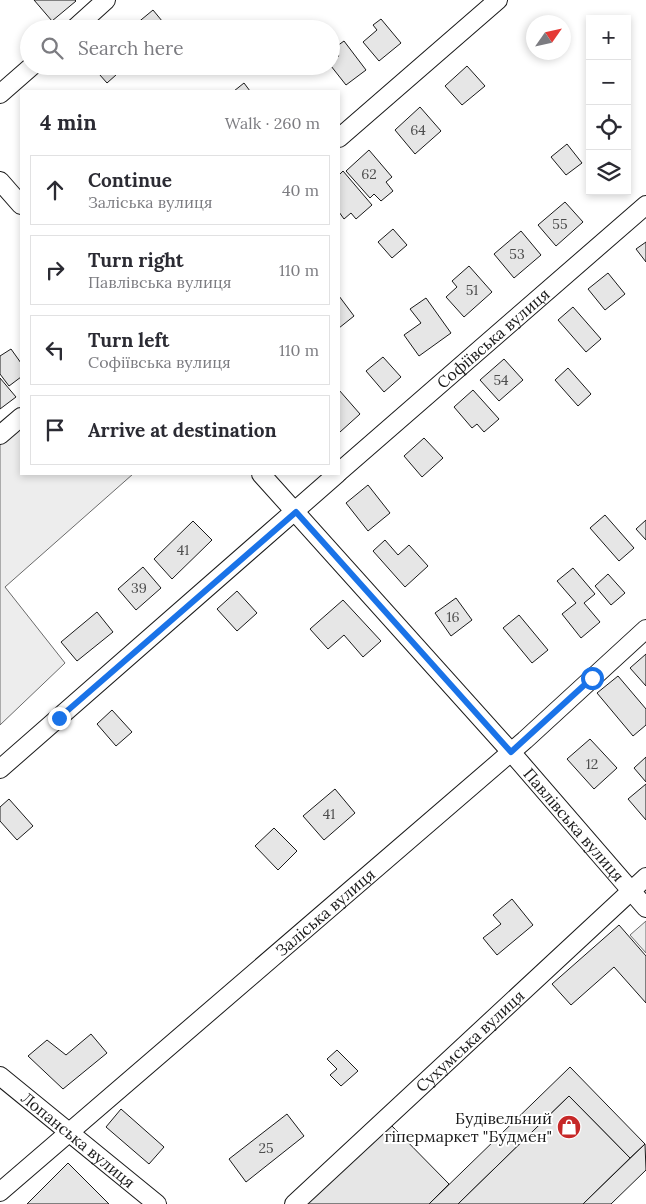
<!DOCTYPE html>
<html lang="en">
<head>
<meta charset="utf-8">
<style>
  :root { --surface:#fff; --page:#f2f2f3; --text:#2b2b33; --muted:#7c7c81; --line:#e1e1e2 }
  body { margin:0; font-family:Lora,serif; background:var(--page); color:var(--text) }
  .controls { position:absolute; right:15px; top:15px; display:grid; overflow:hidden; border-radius:0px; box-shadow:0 2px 8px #0003 }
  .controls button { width:45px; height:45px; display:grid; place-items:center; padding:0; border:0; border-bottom:1px solid var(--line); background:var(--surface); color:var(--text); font:25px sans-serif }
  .compass { position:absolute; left:526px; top:15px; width:45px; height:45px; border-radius:50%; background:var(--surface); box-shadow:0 2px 8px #0003; rotate:56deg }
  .stop { position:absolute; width:15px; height:15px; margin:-11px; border:4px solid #1a73e8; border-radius:50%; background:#fff }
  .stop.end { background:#1a73e8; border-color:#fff; box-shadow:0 1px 5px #0008 }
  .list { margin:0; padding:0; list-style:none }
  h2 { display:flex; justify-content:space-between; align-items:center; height:65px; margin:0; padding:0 20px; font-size:21px }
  h2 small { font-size:16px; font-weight:400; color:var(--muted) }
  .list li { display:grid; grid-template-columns:32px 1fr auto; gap:15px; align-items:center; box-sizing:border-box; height:70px; margin:0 10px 10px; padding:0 10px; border:1px solid var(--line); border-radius:0px }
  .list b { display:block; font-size:19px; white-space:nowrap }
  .list p { margin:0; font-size:16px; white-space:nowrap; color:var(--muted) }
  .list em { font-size:16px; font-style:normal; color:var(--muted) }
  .icon { flex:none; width:28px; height:28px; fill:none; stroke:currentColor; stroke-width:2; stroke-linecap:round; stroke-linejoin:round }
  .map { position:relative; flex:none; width:646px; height:1204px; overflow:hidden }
  .search { position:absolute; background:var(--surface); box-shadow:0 2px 8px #0003; left:20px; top:20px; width:320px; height:55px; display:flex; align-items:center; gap:12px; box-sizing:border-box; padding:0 18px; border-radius:28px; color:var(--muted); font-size:19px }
  .panel { position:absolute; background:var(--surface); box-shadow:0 2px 8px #0003; left:20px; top:90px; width:320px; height:385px; border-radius:0px }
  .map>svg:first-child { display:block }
</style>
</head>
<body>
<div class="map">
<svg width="646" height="1204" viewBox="0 0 646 1204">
  <rect width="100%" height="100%" fill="#fff"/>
  <g fill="#ededed" stroke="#6a6a6a">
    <polygon points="21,417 21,474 133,474 5,587 65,663 0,725 0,435"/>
    <polygon points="646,921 646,953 630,935"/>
  </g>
  <g fill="#e6e6e6" stroke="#1a1a1a">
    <polygon points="34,0 75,0 76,1 52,21"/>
    <polygon points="153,10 167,27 130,29"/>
    <polygon points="381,19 401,43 379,61 363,42 377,30 373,25"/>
    <polygon points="344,41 366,70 346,85 331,66 331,62 339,56 333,49"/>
    <polygon points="92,66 126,66 107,83"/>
    <polygon points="467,66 485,86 462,105 445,86"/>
    <polygon points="244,83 250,91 234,91"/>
    <polygon points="420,107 441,131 415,154 395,130"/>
    <polygon points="567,144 582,163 566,175 551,157"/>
    <polygon points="369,150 392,177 386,182 393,191 381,201 374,194 370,198 346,171"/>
    <polygon points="343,171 372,205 356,219 351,213 344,219 339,212 339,175"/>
    <polygon points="565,202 583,222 556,246 538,225"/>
    <polygon points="393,229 407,245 392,258 378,242"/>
    <polygon points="521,231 541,255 514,278 494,254"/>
    <polygon points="646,242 646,262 636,249"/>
    <polygon points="469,266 492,292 464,317 446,297 457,287 452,281"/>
    <polygon points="608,273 625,294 605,310 588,289"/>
    <polygon points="339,296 354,316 339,328"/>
    <polygon points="426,298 451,333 419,356 404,335 421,323 410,309"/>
    <polygon points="573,307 601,339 586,352 558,320"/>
    <polygon points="11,349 21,363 21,377 9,386 0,374 0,356"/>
    <polygon points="383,357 401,377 384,392 366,371"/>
    <polygon points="504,359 523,380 499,401 480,380"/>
    <polygon points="568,368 591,394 578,406 555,380"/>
    <polygon points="0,378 16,397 0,409"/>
    <polygon points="339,390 360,414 340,432 339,431"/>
    <polygon points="473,390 499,419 484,432 477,424 472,428 454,407"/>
    <polygon points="424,438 443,458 422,477 404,456"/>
    <polygon points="368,485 390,513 368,531 346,503"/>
    <polygon points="605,515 634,548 619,561 590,528"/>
    <polygon points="646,520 646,540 636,529"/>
    <polygon points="193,521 212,540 172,579 154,559"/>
    <polygon points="385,540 398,555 409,545 428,566 405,587 373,551"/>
    <polygon points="143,567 161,588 136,610 118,589"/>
    <polygon points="573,568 595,594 584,603 600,622 581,638 562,614 576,603 557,581"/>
    <polygon points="608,574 625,593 611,605 595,586"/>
    <polygon points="237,591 257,613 237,631 217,609"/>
    <polygon points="456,598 472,620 451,636 435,613"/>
    <polygon points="343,600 381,641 363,657 344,635 328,649 310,629"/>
    <polygon points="97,612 113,632 77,661 61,642"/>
    <polygon points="519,615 548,650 532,663 503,628"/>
    <polygon points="646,654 646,686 630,668"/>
    <polygon points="618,676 646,709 646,725 633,736 597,693"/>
    <polygon points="112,710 132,732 116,746 97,724"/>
    <polygon points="590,739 617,768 594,789 567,759"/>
    <polygon points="646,757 646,782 634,768"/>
    <polygon points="646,784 646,820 628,799"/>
    <polygon points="335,789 355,813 324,840 303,816"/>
    <polygon points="9,799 33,826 17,840 0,821 0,807"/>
    <polygon points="274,828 297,851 278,870 255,846"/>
    <polygon points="512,899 533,925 497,955 483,938 501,924 493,915"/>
    <polygon points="619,925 646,956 646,1003 614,967 571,1005 552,984"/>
    <polygon points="91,1034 107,1053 63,1089 28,1056 47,1040 66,1055"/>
    <polygon points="337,1050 358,1071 341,1086 330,1075 337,1069 327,1059"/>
    <polygon points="570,1067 645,1144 630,1158 569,1096 458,1204 429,1204"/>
    <polygon points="569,1096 630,1158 583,1204 458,1204"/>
    <polygon points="121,1109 164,1147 149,1164 106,1127"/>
    <polygon points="287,1114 304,1136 246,1182 229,1159"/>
    <polygon points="390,1124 449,1184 429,1204 307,1204"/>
    <polygon points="645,1144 646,1170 611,1204 583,1204"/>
    <polygon points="68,1163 109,1204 27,1204"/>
  </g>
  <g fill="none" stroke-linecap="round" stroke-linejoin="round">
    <g stroke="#1a1a1a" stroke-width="20">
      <g id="street">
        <polyline points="74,29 106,0"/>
        <polyline points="0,94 32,66"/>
        <polyline points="339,138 498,0"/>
        <polyline points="0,181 21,205"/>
        <polyline points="0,435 21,417"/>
        <path id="s1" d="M339,472l307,-267"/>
        <path id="s2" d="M261,474l250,278 135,156"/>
        <polyline points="0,769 337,474"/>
        <path id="s3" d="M0,1076l157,128"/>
        <path id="s4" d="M0,1192l525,-452 121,-111"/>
        <path id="s5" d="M294,1204l352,-327"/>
      </g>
    </g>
    <use href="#street" stroke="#fff" stroke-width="18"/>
  </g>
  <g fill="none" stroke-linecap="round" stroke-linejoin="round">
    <polyline stroke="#1a73e8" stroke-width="6" points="59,718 296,512 511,752 592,678"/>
  </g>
  <defs>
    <g id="shop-disc" transform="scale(1.25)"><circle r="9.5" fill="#c62828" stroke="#fff"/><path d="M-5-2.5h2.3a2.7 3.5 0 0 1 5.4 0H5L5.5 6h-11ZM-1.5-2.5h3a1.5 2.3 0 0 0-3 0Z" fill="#fff"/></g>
  </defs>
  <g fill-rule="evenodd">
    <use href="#shop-disc" x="569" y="1127"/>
  </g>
  <g text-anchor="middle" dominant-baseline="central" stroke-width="4" stroke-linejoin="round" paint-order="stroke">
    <g font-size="14" fill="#4d4d4d">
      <text x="418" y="130">64</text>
      <text x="369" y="174">62</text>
      <text x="560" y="224">55</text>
      <text x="517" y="254">53</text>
      <text x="472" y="290">51</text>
      <text x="501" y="380">54</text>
      <text x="183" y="550">41</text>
      <text x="139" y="588">39</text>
      <text x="453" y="617">16</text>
      <text x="592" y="764">12</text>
      <text x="329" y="814">41</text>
      <text x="266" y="1148">25</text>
    </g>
    <g font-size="16" fill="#1a1a1a" stroke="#fff">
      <text stroke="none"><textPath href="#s1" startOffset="204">Софіївська вулиця</textPath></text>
      <text stroke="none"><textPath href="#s2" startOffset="470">Павлівська вулиця</textPath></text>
      <text stroke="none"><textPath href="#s4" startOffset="429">Заліська вулиця</textPath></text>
      <text stroke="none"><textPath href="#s5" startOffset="240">Сухумська вулиця</textPath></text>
      <text stroke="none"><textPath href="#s3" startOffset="101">Лопанська вулиця</textPath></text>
    </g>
    <g font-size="16" fill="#1a1a1a" stroke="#fff" text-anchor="end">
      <text x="552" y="1118">Будівельний<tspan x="552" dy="18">гіпермаркет "Будмен"</tspan></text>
    </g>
  </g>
</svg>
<div class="controls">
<button>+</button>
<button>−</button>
<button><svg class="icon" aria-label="locate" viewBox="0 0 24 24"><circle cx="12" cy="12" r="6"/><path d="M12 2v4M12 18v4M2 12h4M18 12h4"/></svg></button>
<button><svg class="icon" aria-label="layers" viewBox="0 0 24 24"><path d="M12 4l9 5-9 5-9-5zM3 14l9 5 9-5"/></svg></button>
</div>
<svg class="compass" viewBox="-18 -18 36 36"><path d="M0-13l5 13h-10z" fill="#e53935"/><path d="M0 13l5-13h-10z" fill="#7c7c81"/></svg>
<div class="stop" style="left:592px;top:678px"></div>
<div class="stop end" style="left:59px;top:718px"></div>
<div class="search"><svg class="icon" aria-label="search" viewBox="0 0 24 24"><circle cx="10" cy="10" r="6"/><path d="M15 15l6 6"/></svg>Search here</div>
<section class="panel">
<h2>4 min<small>Walk · 260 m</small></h2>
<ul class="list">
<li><svg class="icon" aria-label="ahead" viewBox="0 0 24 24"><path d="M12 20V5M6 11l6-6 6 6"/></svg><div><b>Continue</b><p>Заліська вулиця</p></div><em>40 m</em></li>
<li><svg class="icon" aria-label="right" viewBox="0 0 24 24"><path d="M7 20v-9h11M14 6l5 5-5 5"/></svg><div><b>Turn right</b><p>Павлівська вулиця</p></div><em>110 m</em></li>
<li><svg class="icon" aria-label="left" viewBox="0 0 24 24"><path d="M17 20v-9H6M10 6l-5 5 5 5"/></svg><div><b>Turn left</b><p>Софіївська вулиця</p></div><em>110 m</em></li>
<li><svg class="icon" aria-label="arrive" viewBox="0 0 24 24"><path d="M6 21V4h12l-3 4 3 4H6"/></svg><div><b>Arrive at destination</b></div></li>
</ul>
</section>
</div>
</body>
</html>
